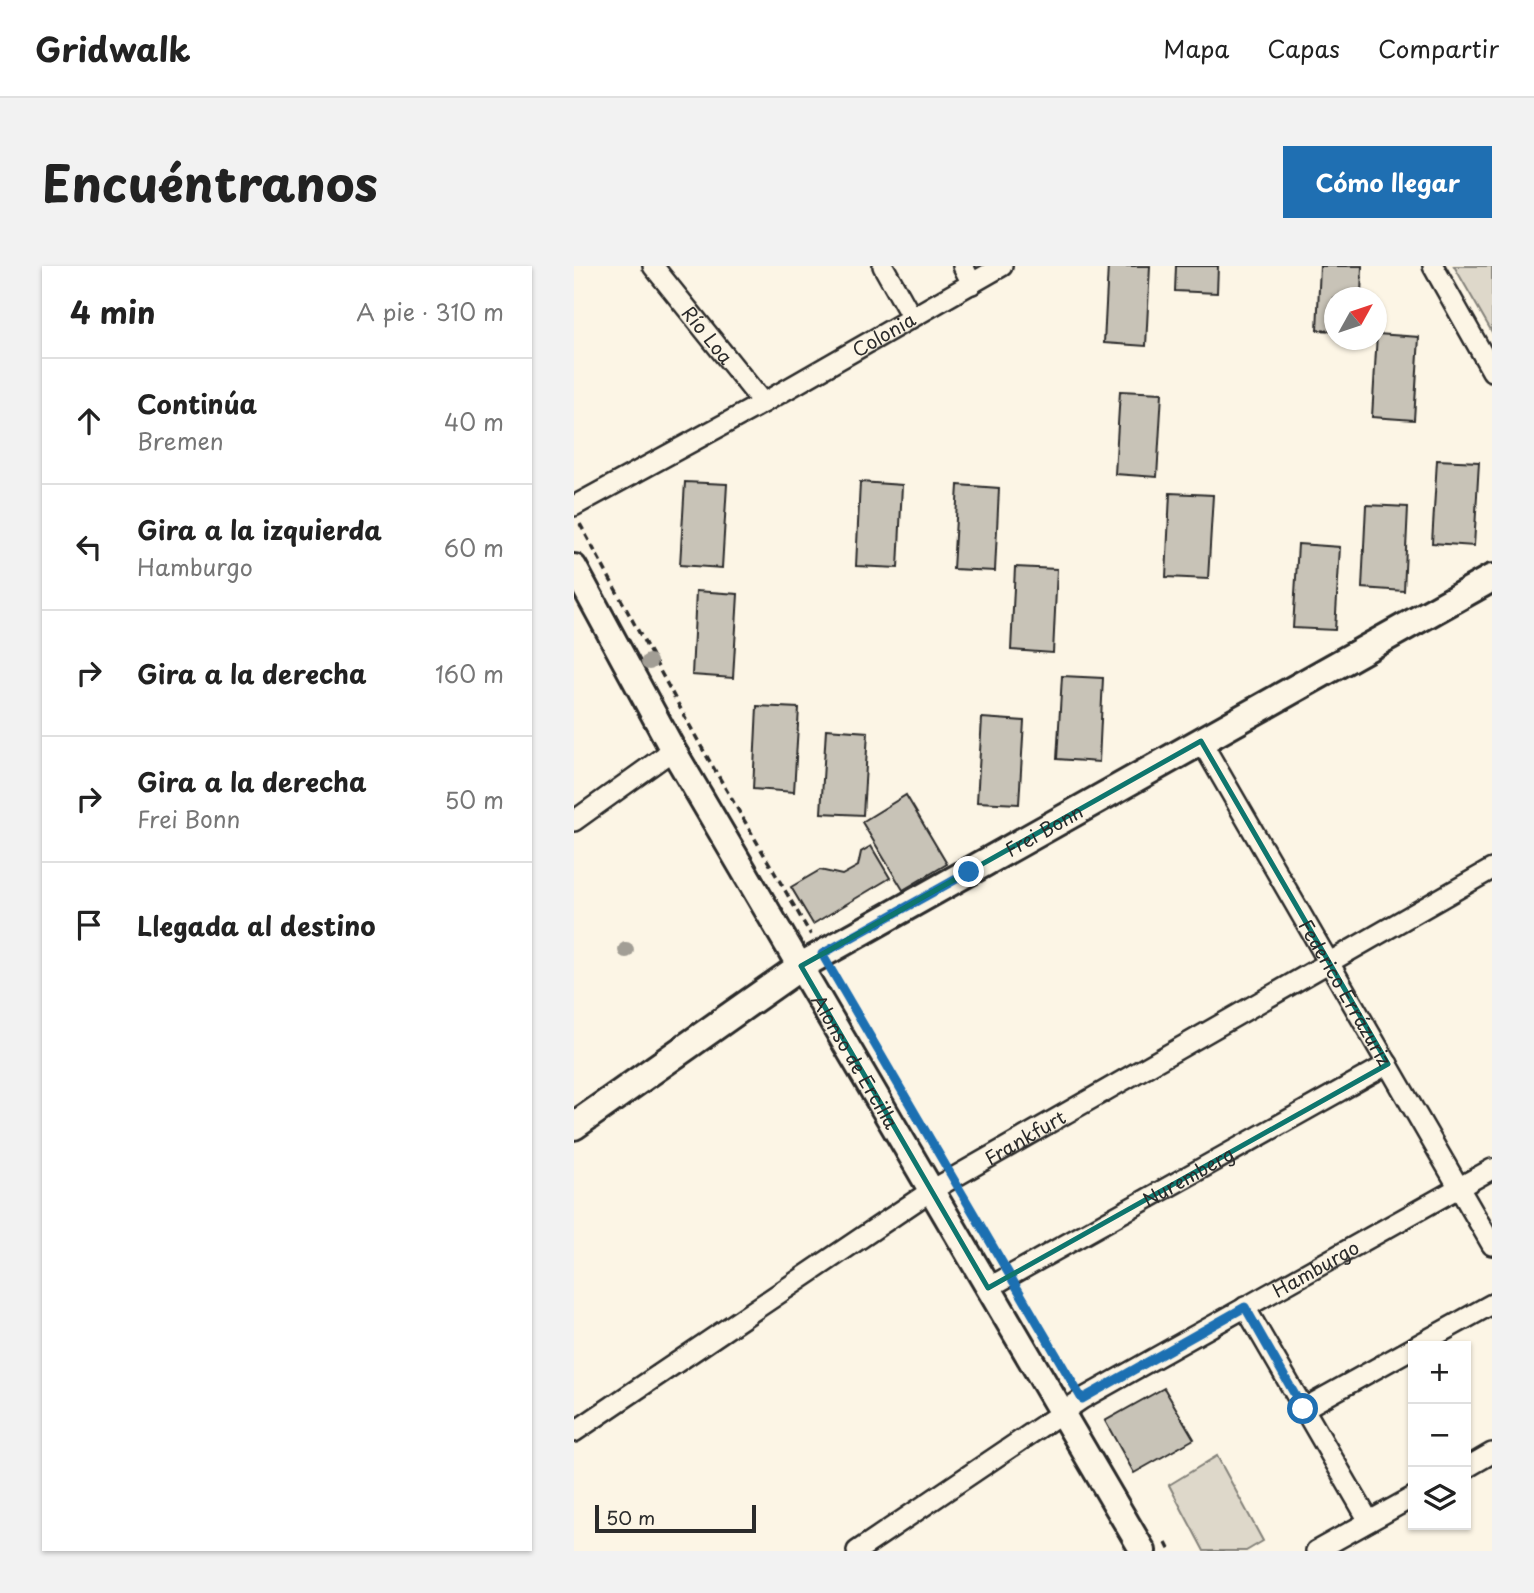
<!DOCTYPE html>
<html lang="es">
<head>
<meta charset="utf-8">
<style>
  :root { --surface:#fff; --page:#f2f2f2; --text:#222; --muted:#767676; --line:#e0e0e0; --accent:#1f6fb2 }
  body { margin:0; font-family:"Playpen Sans",sans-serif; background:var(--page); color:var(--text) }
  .controls { position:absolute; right:21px; bottom:21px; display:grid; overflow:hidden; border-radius:0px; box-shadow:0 2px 5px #0004 }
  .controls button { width:63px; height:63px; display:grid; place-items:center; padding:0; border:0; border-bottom:2px solid var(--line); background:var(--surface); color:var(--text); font:35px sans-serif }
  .compass { position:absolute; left:750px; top:21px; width:63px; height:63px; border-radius:50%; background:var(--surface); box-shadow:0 2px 5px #0004; rotate:50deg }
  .scale { position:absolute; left:21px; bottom:18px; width:161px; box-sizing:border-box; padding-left:7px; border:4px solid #2b2b2b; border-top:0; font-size:19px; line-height:24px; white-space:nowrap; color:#2b2b2b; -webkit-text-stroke:5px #fcf5e5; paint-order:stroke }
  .stop { position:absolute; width:21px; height:21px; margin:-16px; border:5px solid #1f6fb2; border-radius:50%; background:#fff }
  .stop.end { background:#1f6fb2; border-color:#fff; box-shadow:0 2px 7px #0008 }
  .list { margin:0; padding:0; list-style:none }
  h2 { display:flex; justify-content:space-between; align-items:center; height:91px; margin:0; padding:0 28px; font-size:30px }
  h2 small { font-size:23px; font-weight:400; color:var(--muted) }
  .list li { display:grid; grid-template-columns:46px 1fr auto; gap:21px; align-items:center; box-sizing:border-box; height:126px; padding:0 28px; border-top:2px solid var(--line) }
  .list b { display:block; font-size:26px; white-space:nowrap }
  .list p { margin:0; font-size:23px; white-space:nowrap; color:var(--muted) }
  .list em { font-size:23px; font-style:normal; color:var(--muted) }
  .icon { flex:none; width:38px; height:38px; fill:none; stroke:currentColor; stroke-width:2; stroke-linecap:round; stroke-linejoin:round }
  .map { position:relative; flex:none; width:918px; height:1285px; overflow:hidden; border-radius:0px }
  header { display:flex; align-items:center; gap:42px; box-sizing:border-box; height:98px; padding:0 35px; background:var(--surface); border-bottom:2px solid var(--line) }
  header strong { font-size:33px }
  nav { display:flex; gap:38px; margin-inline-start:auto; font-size:24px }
  .intro { display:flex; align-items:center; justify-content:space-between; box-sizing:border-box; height:168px; padding:0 42px }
  h1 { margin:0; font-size:49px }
  .button { padding:18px 32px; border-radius:0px; background:var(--accent); color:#fff; font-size:24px; font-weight:700 }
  main { display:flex; gap:42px; padding:0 42px }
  aside { flex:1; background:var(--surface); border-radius:0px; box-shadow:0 2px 5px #0004 }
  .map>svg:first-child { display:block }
</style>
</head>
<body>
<header>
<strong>Gridwalk</strong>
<nav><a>Mapa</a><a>Capas</a><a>Compartir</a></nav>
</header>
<div class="intro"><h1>Encuéntranos</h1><a class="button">Cómo llegar</a></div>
<main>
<aside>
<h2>4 min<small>A pie · 310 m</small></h2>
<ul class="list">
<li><svg class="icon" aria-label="ahead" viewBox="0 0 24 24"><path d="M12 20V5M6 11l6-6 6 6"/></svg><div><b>Continúa</b><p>Bremen</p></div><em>40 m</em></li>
<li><svg class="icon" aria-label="left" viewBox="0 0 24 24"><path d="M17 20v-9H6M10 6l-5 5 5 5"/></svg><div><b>Gira a la izquierda</b><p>Hamburgo</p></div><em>60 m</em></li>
<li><svg class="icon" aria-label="right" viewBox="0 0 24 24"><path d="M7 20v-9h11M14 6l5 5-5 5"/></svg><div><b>Gira a la derecha</b></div><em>160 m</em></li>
<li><svg class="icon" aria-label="right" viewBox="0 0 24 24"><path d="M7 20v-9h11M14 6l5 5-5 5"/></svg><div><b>Gira a la derecha</b><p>Frei Bonn</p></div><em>50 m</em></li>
<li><svg class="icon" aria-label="arrive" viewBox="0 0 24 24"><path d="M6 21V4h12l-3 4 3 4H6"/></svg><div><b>Llegada al destino</b></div></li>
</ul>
</aside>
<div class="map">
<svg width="918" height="1285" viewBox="0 0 918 1285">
  <rect width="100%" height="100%" fill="#fcf5e5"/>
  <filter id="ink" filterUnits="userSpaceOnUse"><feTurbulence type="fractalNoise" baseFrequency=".0143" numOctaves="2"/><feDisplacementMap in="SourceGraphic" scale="14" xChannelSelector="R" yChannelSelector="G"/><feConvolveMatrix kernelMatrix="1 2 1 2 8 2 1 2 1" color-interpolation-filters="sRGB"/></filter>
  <g filter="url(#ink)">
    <g fill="#ded8ca" stroke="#84827a" stroke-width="2">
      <polygon points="880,0 918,0 918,66"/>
      <polygon points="643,1190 689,1275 672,1285 630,1285 595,1219"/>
    </g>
    <g fill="#c8c3b7" stroke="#2b2b2b" stroke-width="2">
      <polygon points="534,0 576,0 572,80 530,77"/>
      <polygon points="602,0 644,0 643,27 601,25"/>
      <polygon points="746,0 788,0 787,32 760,32 760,65 743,64"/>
      <polygon points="803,68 845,71 840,154 798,151"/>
      <polygon points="546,125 588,127 583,211 541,208"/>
      <polygon points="863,194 905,196 900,280 858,277"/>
      <polygon points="111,216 153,218 148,302 106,299"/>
      <polygon points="286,216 328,219 324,302 282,300"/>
      <polygon points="384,219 425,222 421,305 379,303"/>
      <polygon points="596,227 639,229 634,313 592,311"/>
      <polygon points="792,239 834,241 830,325 788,322"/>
      <polygon points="724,278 766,281 761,364 719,362"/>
      <polygon points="441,301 483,303 479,387 437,384"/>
      <polygon points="122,325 164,328 159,412 118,409"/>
      <polygon points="488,410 529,412 525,496 483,493"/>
      <polygon points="183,440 225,442 220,526 179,523"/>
      <polygon points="408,452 450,455 445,538 403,536"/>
      <polygon points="252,463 294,466 289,549 247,547"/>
      <polygon points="332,529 373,598 329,624 288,556"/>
      <polygon points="297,580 316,612 239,658 217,621 246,604 268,609 284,600 287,586"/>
      <polygon points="590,1122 620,1173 560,1207 531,1155"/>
    </g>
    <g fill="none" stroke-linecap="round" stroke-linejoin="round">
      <g stroke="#2b2b2b" stroke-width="24">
        <g id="minor">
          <path id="s1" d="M79,0l110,137"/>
          <polyline points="309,0 337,50"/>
          <polyline points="389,0 398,18"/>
          <polyline points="859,0 918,105"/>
          <path id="s2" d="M0,240l189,-103 239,-137"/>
          <path id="s3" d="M627,475l291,504"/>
          <polyline points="0,555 99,484"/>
          <path id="s4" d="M414,1022l400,-224"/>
          <polyline points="671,1041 795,1255"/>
          <polyline points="842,1080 918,1038"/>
          <polyline points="729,1143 839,1082"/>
          <path id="s5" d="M0,1166l358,-242 560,-321"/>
          <polyline points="892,1202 918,1187"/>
          <path id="s6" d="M283,1285l225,-152 410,-230"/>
          <polyline points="742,1285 839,1231"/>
        </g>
      </g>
      <g stroke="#2b2b2b" stroke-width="30">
        <g id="tertiary">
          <path id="s7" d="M0,301l99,183 470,801"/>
        </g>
      </g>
      <g stroke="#2b2b2b" stroke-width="32">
        <g id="secondary">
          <path id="s8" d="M0,860l227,-160 691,-388"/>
        </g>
      </g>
      <g stroke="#2b2b2b" stroke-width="3.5" stroke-dasharray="7 5" stroke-linecap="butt">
        <polyline points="6,258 128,482 237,669"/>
        <polyline points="261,709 345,853"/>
        <polyline points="592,1277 596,1285"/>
      </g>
      <use href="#minor" stroke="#fcf5e5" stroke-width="19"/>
      <use href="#tertiary" stroke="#fcf5e5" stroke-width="24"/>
      <use href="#secondary" stroke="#fcf5e5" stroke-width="26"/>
    </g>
    <g fill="#a29e95">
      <circle cx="75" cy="396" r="8"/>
      <circle cx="52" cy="684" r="8"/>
    </g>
  </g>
  <g fill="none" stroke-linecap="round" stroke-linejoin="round" filter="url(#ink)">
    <polyline stroke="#1f6fb2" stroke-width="9" points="395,606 248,688 508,1133 671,1041 729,1143"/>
  </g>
  <path fill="none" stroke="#0f766e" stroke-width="5" stroke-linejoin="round" d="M627,475l187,323 -400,224 -187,-322z"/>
  <g text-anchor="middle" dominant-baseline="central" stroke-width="6" stroke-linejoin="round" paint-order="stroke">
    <g font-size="19" fill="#2b2b2b" stroke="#fcf5e5">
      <text stroke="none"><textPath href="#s2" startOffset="354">Colonia</textPath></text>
      <text stroke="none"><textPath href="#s1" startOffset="88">Río Loa</textPath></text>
      <text stroke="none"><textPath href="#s8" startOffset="556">Frei Bonn</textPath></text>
      <text stroke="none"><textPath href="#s3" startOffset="290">Federico Errázuriz</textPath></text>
      <text stroke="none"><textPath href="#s7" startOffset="569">Alonso de Ercilla</textPath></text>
      <text stroke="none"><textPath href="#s5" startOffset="539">Frankfurt</textPath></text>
      <text stroke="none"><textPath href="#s4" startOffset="229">Nuremberg</textPath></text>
      <text stroke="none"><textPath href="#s6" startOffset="539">Hamburgo</textPath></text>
    </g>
  </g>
</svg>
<div class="controls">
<button>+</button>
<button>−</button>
<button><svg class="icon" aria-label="layers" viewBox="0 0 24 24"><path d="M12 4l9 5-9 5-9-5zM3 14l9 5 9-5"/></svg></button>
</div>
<svg class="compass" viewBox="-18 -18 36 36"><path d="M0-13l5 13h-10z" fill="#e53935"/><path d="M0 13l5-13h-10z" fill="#767676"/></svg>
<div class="scale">50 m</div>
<div class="stop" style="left:729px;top:1143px"></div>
<div class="stop end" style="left:395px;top:606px"></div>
</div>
</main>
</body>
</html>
